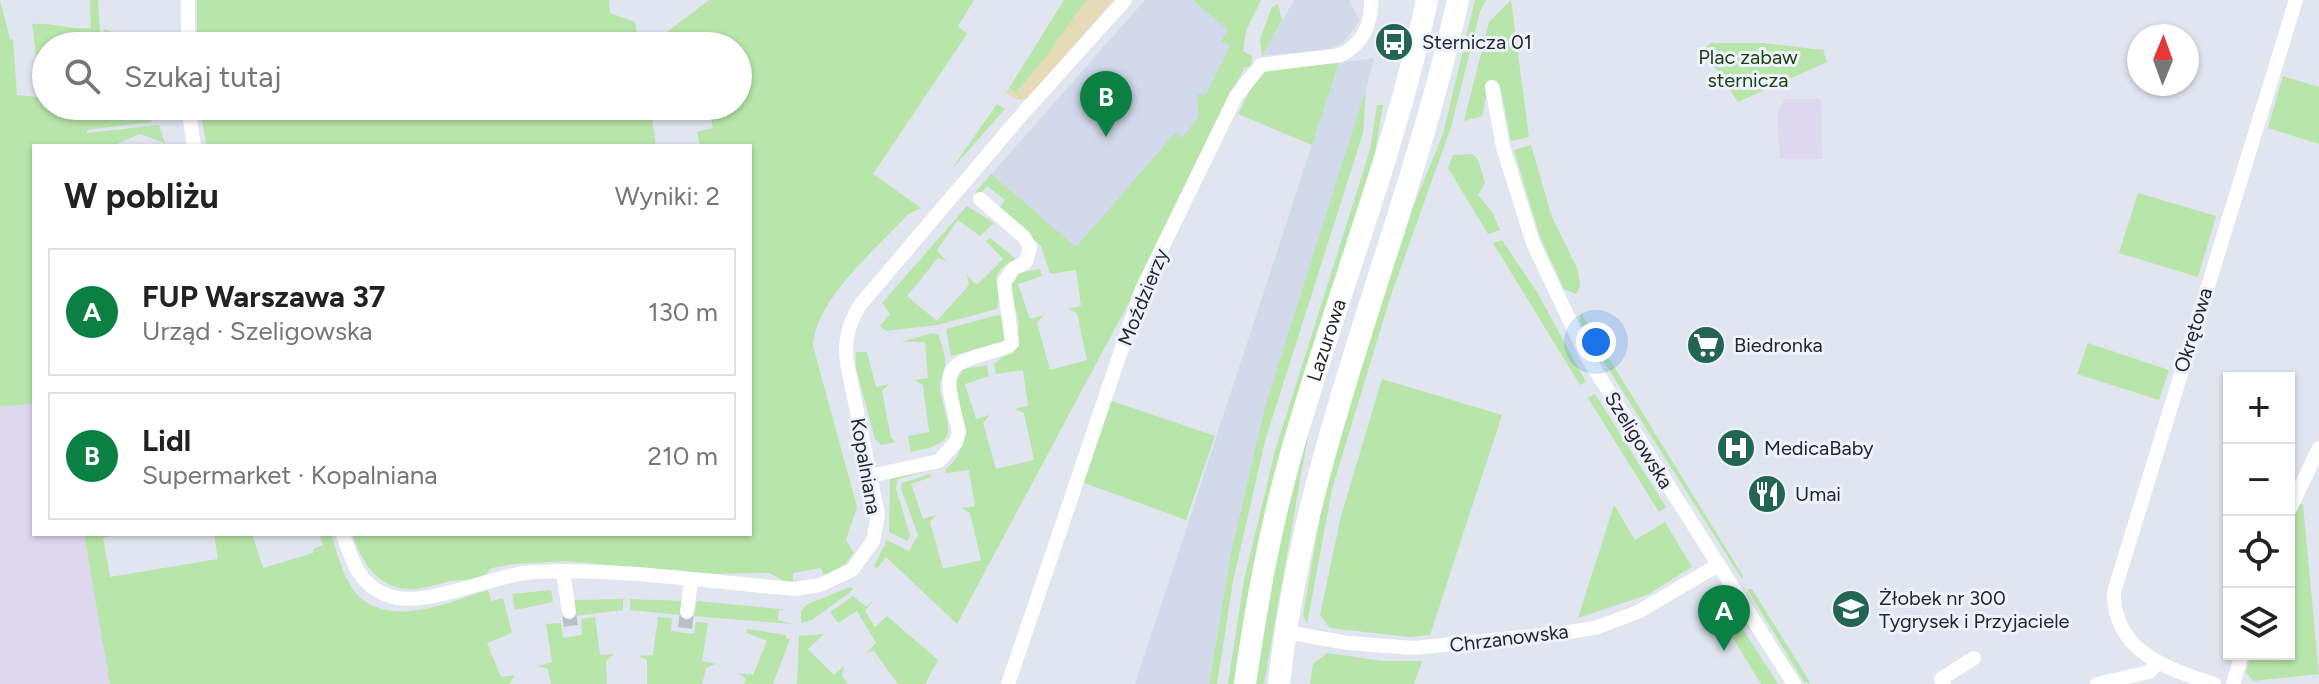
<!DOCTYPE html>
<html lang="pl">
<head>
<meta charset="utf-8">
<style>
  :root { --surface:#fff; --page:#f6f6f6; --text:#222; --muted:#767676; --line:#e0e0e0; --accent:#0b8043 }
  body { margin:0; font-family:Figtree,sans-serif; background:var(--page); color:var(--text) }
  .controls { position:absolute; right:24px; bottom:24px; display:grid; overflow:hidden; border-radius:0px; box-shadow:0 2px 6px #0004 }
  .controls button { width:72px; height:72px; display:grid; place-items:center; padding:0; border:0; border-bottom:2px solid var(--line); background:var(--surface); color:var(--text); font:40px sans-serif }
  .compass { position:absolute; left:2127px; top:24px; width:72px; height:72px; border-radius:50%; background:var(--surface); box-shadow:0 2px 6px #0004; rotate:1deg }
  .you { position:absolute; left:1596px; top:342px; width:28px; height:28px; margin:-20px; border:6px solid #fff; border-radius:50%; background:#1a73e8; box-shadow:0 0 0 12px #1a73e833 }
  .badge { display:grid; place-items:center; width:52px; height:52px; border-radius:50%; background:var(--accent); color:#fff; font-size:26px; font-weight:700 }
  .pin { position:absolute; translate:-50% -66px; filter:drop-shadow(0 2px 4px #0008) }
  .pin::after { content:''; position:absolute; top:42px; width:28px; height:24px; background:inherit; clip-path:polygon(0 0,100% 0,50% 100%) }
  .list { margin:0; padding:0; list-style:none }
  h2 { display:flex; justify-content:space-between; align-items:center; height:104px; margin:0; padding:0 32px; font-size:34px }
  h2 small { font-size:26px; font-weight:400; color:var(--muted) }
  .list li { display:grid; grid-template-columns:52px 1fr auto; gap:24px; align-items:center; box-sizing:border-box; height:128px; margin:0 16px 16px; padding:0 16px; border:2px solid var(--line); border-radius:0px }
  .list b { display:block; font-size:30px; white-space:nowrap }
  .list p { margin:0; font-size:26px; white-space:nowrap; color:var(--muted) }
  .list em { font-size:26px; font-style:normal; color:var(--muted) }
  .icon { flex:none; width:44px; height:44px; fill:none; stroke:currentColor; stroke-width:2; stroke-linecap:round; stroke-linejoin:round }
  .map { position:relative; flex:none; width:2319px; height:684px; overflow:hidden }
  .search { position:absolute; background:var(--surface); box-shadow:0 2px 6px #0004; left:32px; top:32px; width:720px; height:88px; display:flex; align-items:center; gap:20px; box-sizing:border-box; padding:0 28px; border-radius:44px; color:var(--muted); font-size:30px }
  .panel { position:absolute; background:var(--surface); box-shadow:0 2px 6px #0004; left:32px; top:144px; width:720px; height:392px; border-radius:0px }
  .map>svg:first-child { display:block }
</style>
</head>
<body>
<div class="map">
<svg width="2319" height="684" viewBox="0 0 2319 684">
  <rect width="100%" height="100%" fill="#e0e5f0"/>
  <g fill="#d2d9eb">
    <polygon points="1145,0 1193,0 1241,40 1113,294 987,179"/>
    <polygon points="1294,0 1349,0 1360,21 1342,44 1330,49 1262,56"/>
    <polygon points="1374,58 1355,133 1265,407 1232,548 1209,684 1135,684 1339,63"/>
  </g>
  <g fill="#ddd8ed">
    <polygon points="1784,99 1821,99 1822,159 1780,159 1777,115"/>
    <polygon points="34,404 34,534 84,534 110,684 0,684 0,406"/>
  </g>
  <g fill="#b8e5a9">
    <polygon points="0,0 10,39 13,40 17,95 46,98 46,106 152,106 151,122 87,130 87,133 159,125 165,143 140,134 112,146 34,146 34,404 0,406"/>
    <path d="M90,0h8l3,46h-10l-1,-5 -9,1 -1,4h-34l-1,17 -8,-1 -5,-38c24,-2 35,6 59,4z"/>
    <polygon points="197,0 609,0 610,13 635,22 639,46 197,46"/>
    <path d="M709,0h265l-16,26 9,8 -94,140 48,34 -13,6c-31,35 -93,85 -95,132l44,161 -11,33 8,13 -9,11 -21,12 -3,-8 -28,5v9h-8l-15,-9 -69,1 -134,-13 -55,3 -20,4 -14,12c-7,2 -11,0 -18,0 -14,0 -29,8 -43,9 -37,3 -54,-24 -65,-55h398v-388h-50l-3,-14 16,-4 -3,-13 -30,4 -8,-13h66v-60h-77l2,-11z"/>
    <polygon points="1064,0 1087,0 1064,36 1016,93 1009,88"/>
    <path d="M1193,0h68l-15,31 -3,20 9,5 -1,10 -7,2 -116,236 -171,320 -71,-67 -9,12 -3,-3 13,-26 22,11 9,-16 -17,-47 1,-5 28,-9 1,3 -20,7 12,35 13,-4 -6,7 13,47 38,-9 -11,-47 -9,-5 14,-2 -6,-36 -23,3 -1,-3c28,-22 18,-55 9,-84l9,-17 24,-4 2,11 -24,8 11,35 14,-4 -7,8 13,46 38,-9 -10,-47 -9,-4 13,-3 -5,-36 -27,4 -2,-10 23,-19 2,-23 -9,-33 9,-16 21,-4 2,7 -24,8 12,35 13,-4 -6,8 13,47 37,-10 -10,-47 -9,-4 13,-3 -5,-36 -26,4 -9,-28 -42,-37 6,-9 -18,-14 -9,10 -3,-3 16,-19 85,73 99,-114 7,5 17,-22 -2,-23 8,3 25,-50 -9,-5 7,-11z"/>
    <polygon points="1475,0 1486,0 1480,11 1451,127 1391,295 1332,489 1307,624 1303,616 1322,503 1339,432 1414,205 1443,134"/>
    <polygon points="1511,0 1529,137 1511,141 1500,85 1488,87 1482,116 1464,121 1489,22"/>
    <polygon points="1278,4 1282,20 1262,56 1260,39 1272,7"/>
    <polygon points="104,29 123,36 164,35 164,46 105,46"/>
    <polygon points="1711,43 1762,43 1823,50 1827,62 1738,102 1712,63 1713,55 1706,47"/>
    <polygon points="1339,63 1312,145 1238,114 1255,81 1267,70"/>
    <polygon points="2283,76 2319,87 2319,144 2268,128"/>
    <polygon points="1366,89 1363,133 1265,441 1233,581 1217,684 1209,684 1232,548 1265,407"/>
    <polygon points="997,104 1005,109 951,170"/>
    <path d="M1377,105h6l-8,48c-56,175 -116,348 -141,531h-6l16,-104 31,-129 95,-301z"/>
    <polygon points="199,106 650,106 656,146 207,146"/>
    <polygon points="1531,145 1552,217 1578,270 1580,286 1576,294 1564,289 1540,237 1514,150"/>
    <polygon points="1472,154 1478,159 1485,183 1478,195 1493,213 1500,230 1488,234 1448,168 1453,155"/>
    <polygon points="2138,193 2216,216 2198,277 2119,253"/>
    <path d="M967,206l27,17 -14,13 -22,-16 -21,30 9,11 -8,-3 -31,38 30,25 32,-36 -2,-10 10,10 26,-26 -17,-18 4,-3 26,21c-33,17 -12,25 -19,50l-60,16 -51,6 -6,-5 10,-12 -8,-11z"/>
    <polygon points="1502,240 1537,292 1586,382 1580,385 1493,243"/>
    <polygon points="1581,313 1743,576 1742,579 1592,343 1580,321"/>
    <polygon points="998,315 1002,317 1006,337 1003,342 951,356 946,329"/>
    <path d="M933,333l6,2c2,9 8,23 6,31 -2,9 -6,15 -5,25 9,41 22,51 -29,61l-3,-16 21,-4 -6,-47 -9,-5 14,-2 -3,-36h-24z"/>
    <polygon points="2088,343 2169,370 2159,400 2077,374"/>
    <polygon points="856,352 867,352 876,387 889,384 882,391 891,438 896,442 881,445 875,439 856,368"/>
    <polygon points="1382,379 1502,415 1430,635 1409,637 1330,628 1320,615 1341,516"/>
    <polygon points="1595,394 1666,507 1659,512 1588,398"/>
    <polygon points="1109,400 1215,436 1186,520 1082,482"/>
    <polygon points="1310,425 1264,684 1256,684 1279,544"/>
    <polygon points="937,468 898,479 896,489 910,535 907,541 889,532 890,477"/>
    <polygon points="2298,504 2303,504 2319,674 2253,681 2246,672 2251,654 2289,654 2289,530"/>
    <polygon points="1614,505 1635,540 1665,522 1692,567 1647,595 1578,618"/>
    <path d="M84,534h39l-20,4 7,39 108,-18 -4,-25h38l11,34 50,-15v-4l10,-4 -4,-11h12c7,21 14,52 32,66 34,26 90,1 125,-10l3,11 12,-3 9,35 -25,10 14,34 14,-2 -6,9h-399z"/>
    <polygon points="850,587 853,589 849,593 812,620 801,623 801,611 806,605"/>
    <polygon points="1747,589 1752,589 1811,684 1804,682"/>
    <polygon points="551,590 553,602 515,610 512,594"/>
    <polygon points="853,596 866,607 875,598 865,611 875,627 887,616 938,660 925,684 898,684 874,651 866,653 876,643 857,611 838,623 830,612"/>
    <polygon points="623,599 623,610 575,616 573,600"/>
    <polygon points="630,599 682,601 680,615 630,610"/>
    <polygon points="1721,599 1724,600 1778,684 1761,684 1712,604"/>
    <polygon points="697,601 789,610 779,610 778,620 793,624 693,616"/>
    <polygon points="595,617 600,655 614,654 606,661 607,684 551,684 548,669 538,666 552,662 546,624 561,623 563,638 582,635 581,619"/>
    <polygon points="658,617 672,618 671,631 694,634 696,622 708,623 702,661 716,664 706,668 702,684 647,684 647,660 639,656 653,655"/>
    <polygon points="747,629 786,635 786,639 790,639 773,684 744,684 746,679 739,673 753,675 767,641 747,633"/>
    <polygon points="824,634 808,649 834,675 844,666 842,676 848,684 797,684 799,636"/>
    <polygon points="1327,653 1383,661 1422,661 1414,684 1310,684 1313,664"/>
  </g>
  <path fill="#e5dcb7" d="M1087,0h26l-85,99 -11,1 -11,-8 3,-4 7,5c27,-29 47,-62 71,-93z"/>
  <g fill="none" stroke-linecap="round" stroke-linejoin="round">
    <g stroke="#babfc8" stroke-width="14" stroke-dasharray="14 7" stroke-linecap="butt">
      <polyline points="569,612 571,628"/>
      <polyline points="685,628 687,612"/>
    </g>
    <g stroke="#fff" stroke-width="14">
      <polyline points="188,46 188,0"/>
      <polyline points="1492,87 1503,147 1533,243 1587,357 1794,684"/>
      <polyline points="188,106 194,146"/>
      <path d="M870,476l69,-15 17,-19 3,-10c-16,-69 -20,-65 49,-85l4,-4 -8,-61 9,-13 13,-7 4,-15 -6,-10 -44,-38"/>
      <polyline points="2289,511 2319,448"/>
      <path d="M343,534c9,28 18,55 50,63 37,10 101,-23 141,-25 87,-4 175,10 261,17l25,-4 32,-15 21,-29 5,-26 -31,-152c-3,-22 1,-38 13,-58l164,-193 101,-112"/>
      <polyline points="563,571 569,612"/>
      <polyline points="687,612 691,580"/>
      <polyline points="1286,632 1348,643 1414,648 1570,632 1598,627 1638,612 1718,565"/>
      <path d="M1008,684l134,-395 94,-193 25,-31 80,-10c21,-11 31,-31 30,-55"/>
      <polyline points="1944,684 1941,679 1974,658"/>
      <polyline points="2097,684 2149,672 2157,664"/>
      <path d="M2214,684c-47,-15 -101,-33 -100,-92l182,-592"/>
      <polyline points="2233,684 2242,654"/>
    </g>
    <g stroke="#fff" stroke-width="22">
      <path id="s1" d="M1245,684c11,-80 26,-160 48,-237 43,-149 102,-295 134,-447"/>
      <path d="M1279,684c25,-237 128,-453 179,-684"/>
    </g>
  </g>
  <defs>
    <g id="bus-disc" transform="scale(2)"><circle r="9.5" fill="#246453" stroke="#eef2fd"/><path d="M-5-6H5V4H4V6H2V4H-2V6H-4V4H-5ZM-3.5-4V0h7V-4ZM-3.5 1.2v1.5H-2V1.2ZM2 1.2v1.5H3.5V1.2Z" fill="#fff"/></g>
    <g id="supermarket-disc" transform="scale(2)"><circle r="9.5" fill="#246453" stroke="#eef2fd"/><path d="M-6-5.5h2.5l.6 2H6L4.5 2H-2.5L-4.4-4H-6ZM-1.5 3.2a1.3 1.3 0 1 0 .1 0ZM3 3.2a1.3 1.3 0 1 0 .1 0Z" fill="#fff"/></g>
    <g id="hospital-disc" transform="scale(2)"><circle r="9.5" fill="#246453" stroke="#eef2fd"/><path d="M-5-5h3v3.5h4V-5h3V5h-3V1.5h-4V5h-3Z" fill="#fff"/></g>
    <g id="restaurant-disc" transform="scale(2)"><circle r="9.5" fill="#246453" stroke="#eef2fd"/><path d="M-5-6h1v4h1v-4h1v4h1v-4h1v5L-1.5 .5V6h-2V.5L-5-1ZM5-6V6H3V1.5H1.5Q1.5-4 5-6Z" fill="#fff"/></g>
    <g id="school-disc" transform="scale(2)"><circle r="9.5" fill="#246453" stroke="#eef2fd"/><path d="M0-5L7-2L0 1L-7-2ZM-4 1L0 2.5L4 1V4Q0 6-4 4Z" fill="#fff"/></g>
  </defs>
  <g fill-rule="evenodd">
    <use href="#bus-disc" x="1394" y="42"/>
    <use href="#supermarket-disc" x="1706" y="345"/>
    <use href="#hospital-disc" x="1736" y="448"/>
    <use href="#restaurant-disc" x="1767" y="494"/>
    <use href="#school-disc" x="1851" y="609"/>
  </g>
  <g text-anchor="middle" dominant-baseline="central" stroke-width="6" stroke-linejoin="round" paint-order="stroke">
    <g font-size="20" fill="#24262a" stroke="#eef2fd" text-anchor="start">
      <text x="1422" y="42">Sternicza 01</text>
      <text x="1734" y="345">Biedronka</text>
      <text x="1764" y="448">MedicaBaby</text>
      <text x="1795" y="494">Umai</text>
      <text x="1879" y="598">Żłobek nr 300<tspan x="1879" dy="23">Tygrysek i Przyjaciele</tspan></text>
    </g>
    <g font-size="20" fill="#1f4212" stroke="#eef2fd">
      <text x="1748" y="57">Plac zabaw<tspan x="1748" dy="23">sternicza</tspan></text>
    </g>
    <g font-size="20" fill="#24262a" stroke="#eef2fd">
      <text transform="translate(1143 297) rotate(-68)">Moździerzy</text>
      <text transform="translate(2193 330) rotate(-73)">Okrętowa</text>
      <text stroke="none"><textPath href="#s1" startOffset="354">Lazurowa</textPath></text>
      <text transform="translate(1639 440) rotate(58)">Szeligowska</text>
      <text transform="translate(866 466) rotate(80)">Kopalniana</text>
      <text transform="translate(1509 638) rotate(-7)">Chrzanowska</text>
    </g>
  </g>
</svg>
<div class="controls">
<button>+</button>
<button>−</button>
<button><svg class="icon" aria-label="locate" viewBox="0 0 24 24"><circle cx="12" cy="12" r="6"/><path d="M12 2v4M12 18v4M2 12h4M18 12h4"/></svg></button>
<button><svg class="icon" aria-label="layers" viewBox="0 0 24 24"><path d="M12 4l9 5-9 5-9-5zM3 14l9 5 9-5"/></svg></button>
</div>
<svg class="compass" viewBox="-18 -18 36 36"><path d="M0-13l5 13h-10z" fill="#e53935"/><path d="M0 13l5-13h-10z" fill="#767676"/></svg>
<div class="you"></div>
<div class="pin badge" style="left:1724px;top:651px">A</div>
<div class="pin badge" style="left:1106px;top:137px">B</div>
<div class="search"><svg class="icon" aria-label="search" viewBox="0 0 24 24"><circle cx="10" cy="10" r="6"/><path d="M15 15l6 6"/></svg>Szukaj tutaj</div>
<section class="panel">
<h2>W pobliżu<small>Wyniki: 2</small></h2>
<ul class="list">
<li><span class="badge">A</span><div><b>FUP Warszawa 37</b><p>Urząd · Szeligowska</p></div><em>130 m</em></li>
<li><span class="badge">B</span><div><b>Lidl</b><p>Supermarket · Kopalniana</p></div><em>210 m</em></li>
</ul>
</section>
</div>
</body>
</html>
